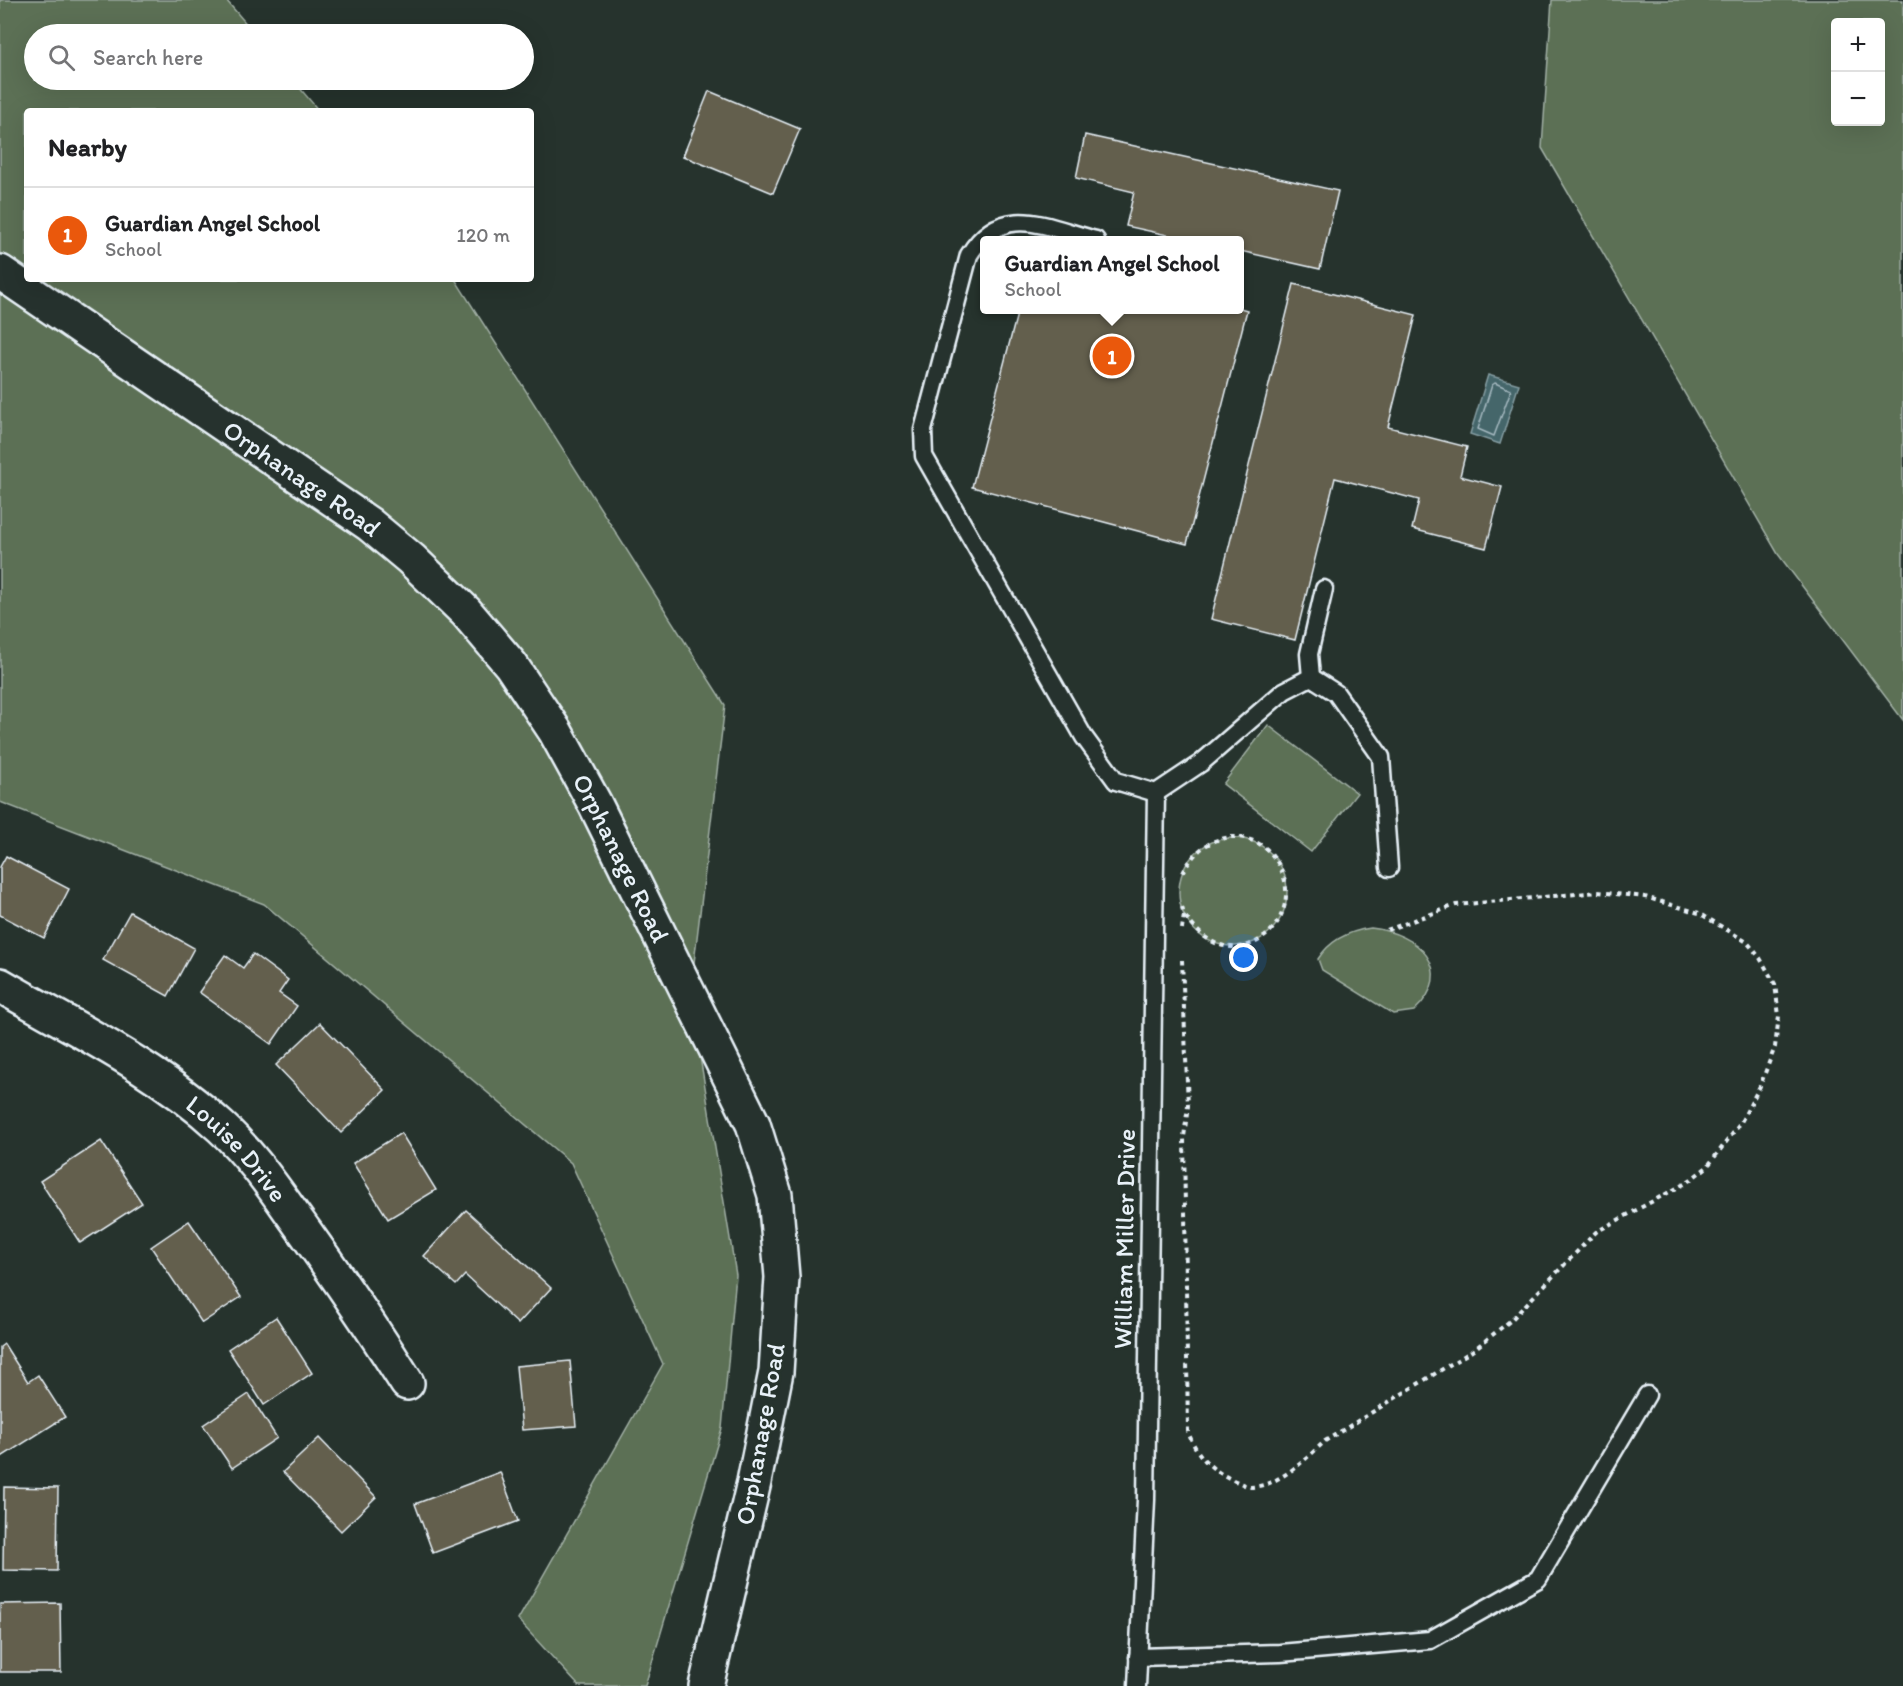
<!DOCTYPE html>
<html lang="en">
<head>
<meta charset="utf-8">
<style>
  :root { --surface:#fff; --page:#f6f6f6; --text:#202124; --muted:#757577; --line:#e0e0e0; --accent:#ea580c }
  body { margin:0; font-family:Itim,sans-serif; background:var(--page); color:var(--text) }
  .controls { position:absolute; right:18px; top:18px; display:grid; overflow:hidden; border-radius:6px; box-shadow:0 6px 24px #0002 }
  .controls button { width:54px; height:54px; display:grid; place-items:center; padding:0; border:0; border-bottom:2px solid var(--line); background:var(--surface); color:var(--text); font:30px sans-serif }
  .you { position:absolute; left:1244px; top:958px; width:21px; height:21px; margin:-15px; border:4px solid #fff; border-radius:50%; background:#1a73e8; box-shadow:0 0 0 9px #1a73e833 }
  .badge { display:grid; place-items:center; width:39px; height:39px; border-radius:50%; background:var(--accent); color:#fff; font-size:20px; font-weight:700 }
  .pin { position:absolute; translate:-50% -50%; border:3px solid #fff; box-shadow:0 2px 6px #0006 }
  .popup { position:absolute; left:980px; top:236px; width:264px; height:78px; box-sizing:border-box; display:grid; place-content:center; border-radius:6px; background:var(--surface); filter:drop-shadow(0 2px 4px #0005); font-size:20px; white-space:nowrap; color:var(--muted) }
  .popup b { font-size:22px; color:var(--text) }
  .popup::after { content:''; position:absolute; left:50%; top:100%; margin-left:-12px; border:12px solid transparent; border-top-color:var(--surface) }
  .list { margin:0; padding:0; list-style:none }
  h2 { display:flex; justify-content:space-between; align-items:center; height:78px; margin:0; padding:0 24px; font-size:26px }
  h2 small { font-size:20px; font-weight:400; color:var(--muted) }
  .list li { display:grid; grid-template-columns:39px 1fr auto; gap:18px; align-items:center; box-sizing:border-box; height:96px; padding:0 24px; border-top:2px solid var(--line) }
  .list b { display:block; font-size:22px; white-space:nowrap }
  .list p { margin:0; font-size:20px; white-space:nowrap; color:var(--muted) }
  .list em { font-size:20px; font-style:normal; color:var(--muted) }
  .icon { flex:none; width:33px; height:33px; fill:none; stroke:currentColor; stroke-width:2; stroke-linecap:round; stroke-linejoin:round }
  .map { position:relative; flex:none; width:1903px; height:1686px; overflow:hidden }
  .search { position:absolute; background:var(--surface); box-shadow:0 6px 24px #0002; left:24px; top:24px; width:510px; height:66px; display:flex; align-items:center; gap:15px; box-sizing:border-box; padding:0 21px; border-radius:33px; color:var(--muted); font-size:22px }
  .panel { position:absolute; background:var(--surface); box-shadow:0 6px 24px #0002; left:24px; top:108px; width:510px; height:174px; border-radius:6px }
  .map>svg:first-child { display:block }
</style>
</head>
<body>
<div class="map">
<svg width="1903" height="1686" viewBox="0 0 1903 1686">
  <rect width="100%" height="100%" fill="#26332d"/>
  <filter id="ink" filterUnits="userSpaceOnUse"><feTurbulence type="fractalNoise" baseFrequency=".0167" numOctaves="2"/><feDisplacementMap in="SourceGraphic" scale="12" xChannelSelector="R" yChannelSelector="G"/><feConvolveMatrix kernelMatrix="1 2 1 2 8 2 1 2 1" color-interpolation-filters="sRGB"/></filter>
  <g filter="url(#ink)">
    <g fill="#5b7054" stroke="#a2b0a6" stroke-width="1.5" fill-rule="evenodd">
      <polygon points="0,0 226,0 255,34 34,34 34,80 293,80 319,111 27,111 27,279 455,279 725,705 690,996 736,1275 722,1428 645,1686 579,1686 518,1620 663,1364 571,1163 264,904 0,802"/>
      <path d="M1552,0h351v720l-125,-166 -236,-406zM1880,22v100h-44v-100z"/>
      <polygon points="1268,725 1357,793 1311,852 1223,784"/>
      <circle cx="1233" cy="892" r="54"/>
      <path d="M1371,928c46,5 88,41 43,83l-21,3 -71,-44 -4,-11c12,-19 31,-28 53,-31z"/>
    </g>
    <polygon fill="#44666b" stroke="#869ea3" stroke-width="1.5" points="1488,375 1519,384 1500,444 1470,434"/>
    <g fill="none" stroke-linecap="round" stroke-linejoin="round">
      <polygon stroke="#a6b9c0" stroke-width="1.5" points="1495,383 1511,390 1494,436 1478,429 1492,385"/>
    </g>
    <g fill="#645f4d" stroke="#e8f1f8" stroke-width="1.5">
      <polygon points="709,91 800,129 773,193 683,156"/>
      <polygon points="1085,135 1338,191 1320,269 1240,251 1240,240 1190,240 1126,226 1134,192 1076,178"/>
      <polygon points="1294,284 1416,315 1388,427 1467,447 1460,476 1502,487 1486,548 1412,529 1419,500 1335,478 1295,640 1211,619"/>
      <polygon points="1240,308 1247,310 1187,544 972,487 1018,310"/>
      <polygon points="6,856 69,889 44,938 0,915 0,867"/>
      <polygon points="130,912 194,948 168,996 103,960"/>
      <polygon points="253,954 288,980 279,993 297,1006 271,1044 199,992 225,955 243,968"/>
      <polygon points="320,1023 385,1090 341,1133 276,1065"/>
      <polygon points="401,1133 436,1190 388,1219 353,1163"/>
      <polygon points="101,1141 142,1203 80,1243 40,1181"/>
      <polygon points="466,1210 551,1288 518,1324 465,1275 456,1285 424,1256"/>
      <polygon points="189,1221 241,1297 202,1323 151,1247"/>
      <polygon points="276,1317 312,1373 264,1405 228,1349"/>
      <polygon points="4,1344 28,1382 38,1375 65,1417 0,1458 0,1347"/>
      <polygon points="570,1361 576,1426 522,1430 516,1366"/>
      <polygon points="249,1394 277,1438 232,1468 203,1425"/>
      <polygon points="319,1438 376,1497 341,1531 283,1472"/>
      <polygon points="500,1472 518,1521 433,1553 415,1504"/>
      <polygon points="4,1487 58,1488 57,1571 3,1570"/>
      <polygon points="60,1603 61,1672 0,1672 0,1604"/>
    </g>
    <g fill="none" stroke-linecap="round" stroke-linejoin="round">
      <g stroke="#e8f1f8" stroke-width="21">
        <g id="service">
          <path d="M1096,240c-50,-13 -94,-39 -127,15l-46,175 1,26 160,281 32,44 40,12 45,-30 83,-72 27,-14 25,16 45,64 8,111"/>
          <polyline points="1311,677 1309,654 1324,589"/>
          <polyline points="1138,1657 1280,1653 1430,1640 1538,1579 1647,1395"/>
          <polyline points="1137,1686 1146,1500 1156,793"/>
        </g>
      </g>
      <g stroke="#e8f1f8" stroke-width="38">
        <g id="minor">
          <path id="s1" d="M0,985c74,43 157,83 221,142 34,31 58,69 85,106 35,49 69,99 101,150"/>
        </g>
      </g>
      <g stroke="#e8f1f8" stroke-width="38">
        <g id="secondary">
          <path id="s2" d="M0,272l369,252 42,35 55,53 45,53 44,66 40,73 158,320 22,71 7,82 -6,95 -22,110 -48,204"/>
        </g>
      </g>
      <g stroke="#e8f1f8" stroke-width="4" stroke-dasharray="4.5 4.5" stroke-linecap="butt">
        <path d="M1183,873c10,-21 26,-34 49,-36 15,-1 32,7 41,19 38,49 -14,111 -62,85 -12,-7 -19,-16 -27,-26"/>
        <polyline points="1182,907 1184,915 1182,929"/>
        <path d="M1182,960l6,146 -4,31 4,295c10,26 25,40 50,50 4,2 10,5 13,5 28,-1 55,-28 74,-46l147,-90 38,-30 86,-89 90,-49 21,-16 33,-43 20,-38 15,-39 4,-31 -4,-32 -15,-26 -13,-16 -48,-29 -54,-16 -47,-5 -142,13 -69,25"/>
      </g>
      <use href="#service" stroke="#26332d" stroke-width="16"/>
      <use href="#minor" stroke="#26332d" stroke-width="33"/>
      <use href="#secondary" stroke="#26332d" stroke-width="33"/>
    </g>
  </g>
  <g text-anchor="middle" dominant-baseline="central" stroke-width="6" stroke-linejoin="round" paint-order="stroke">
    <g font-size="26" fill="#e8f1f8" stroke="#26332d">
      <text stroke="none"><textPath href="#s2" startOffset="366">Orphanage Road</textPath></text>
      <text stroke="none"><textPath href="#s2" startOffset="870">Orphanage Road</textPath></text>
      <text stroke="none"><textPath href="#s1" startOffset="290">Louise Drive</textPath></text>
      <text transform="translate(1124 1239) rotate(-89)">William Miller Drive</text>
      <text transform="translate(760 1434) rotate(-80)">Orphanage Road</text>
    </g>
  </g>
</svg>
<div class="controls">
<button>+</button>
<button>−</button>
</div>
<div class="you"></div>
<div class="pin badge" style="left:1112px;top:356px">1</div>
<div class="popup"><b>Guardian Angel School</b>School</div>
<div class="search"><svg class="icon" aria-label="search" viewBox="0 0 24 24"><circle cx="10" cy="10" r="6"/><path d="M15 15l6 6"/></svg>Search here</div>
<section class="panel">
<h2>Nearby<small></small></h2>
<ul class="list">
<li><span class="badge">1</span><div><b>Guardian Angel School</b><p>School</p></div><em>120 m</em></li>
</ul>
</section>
</div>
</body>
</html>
